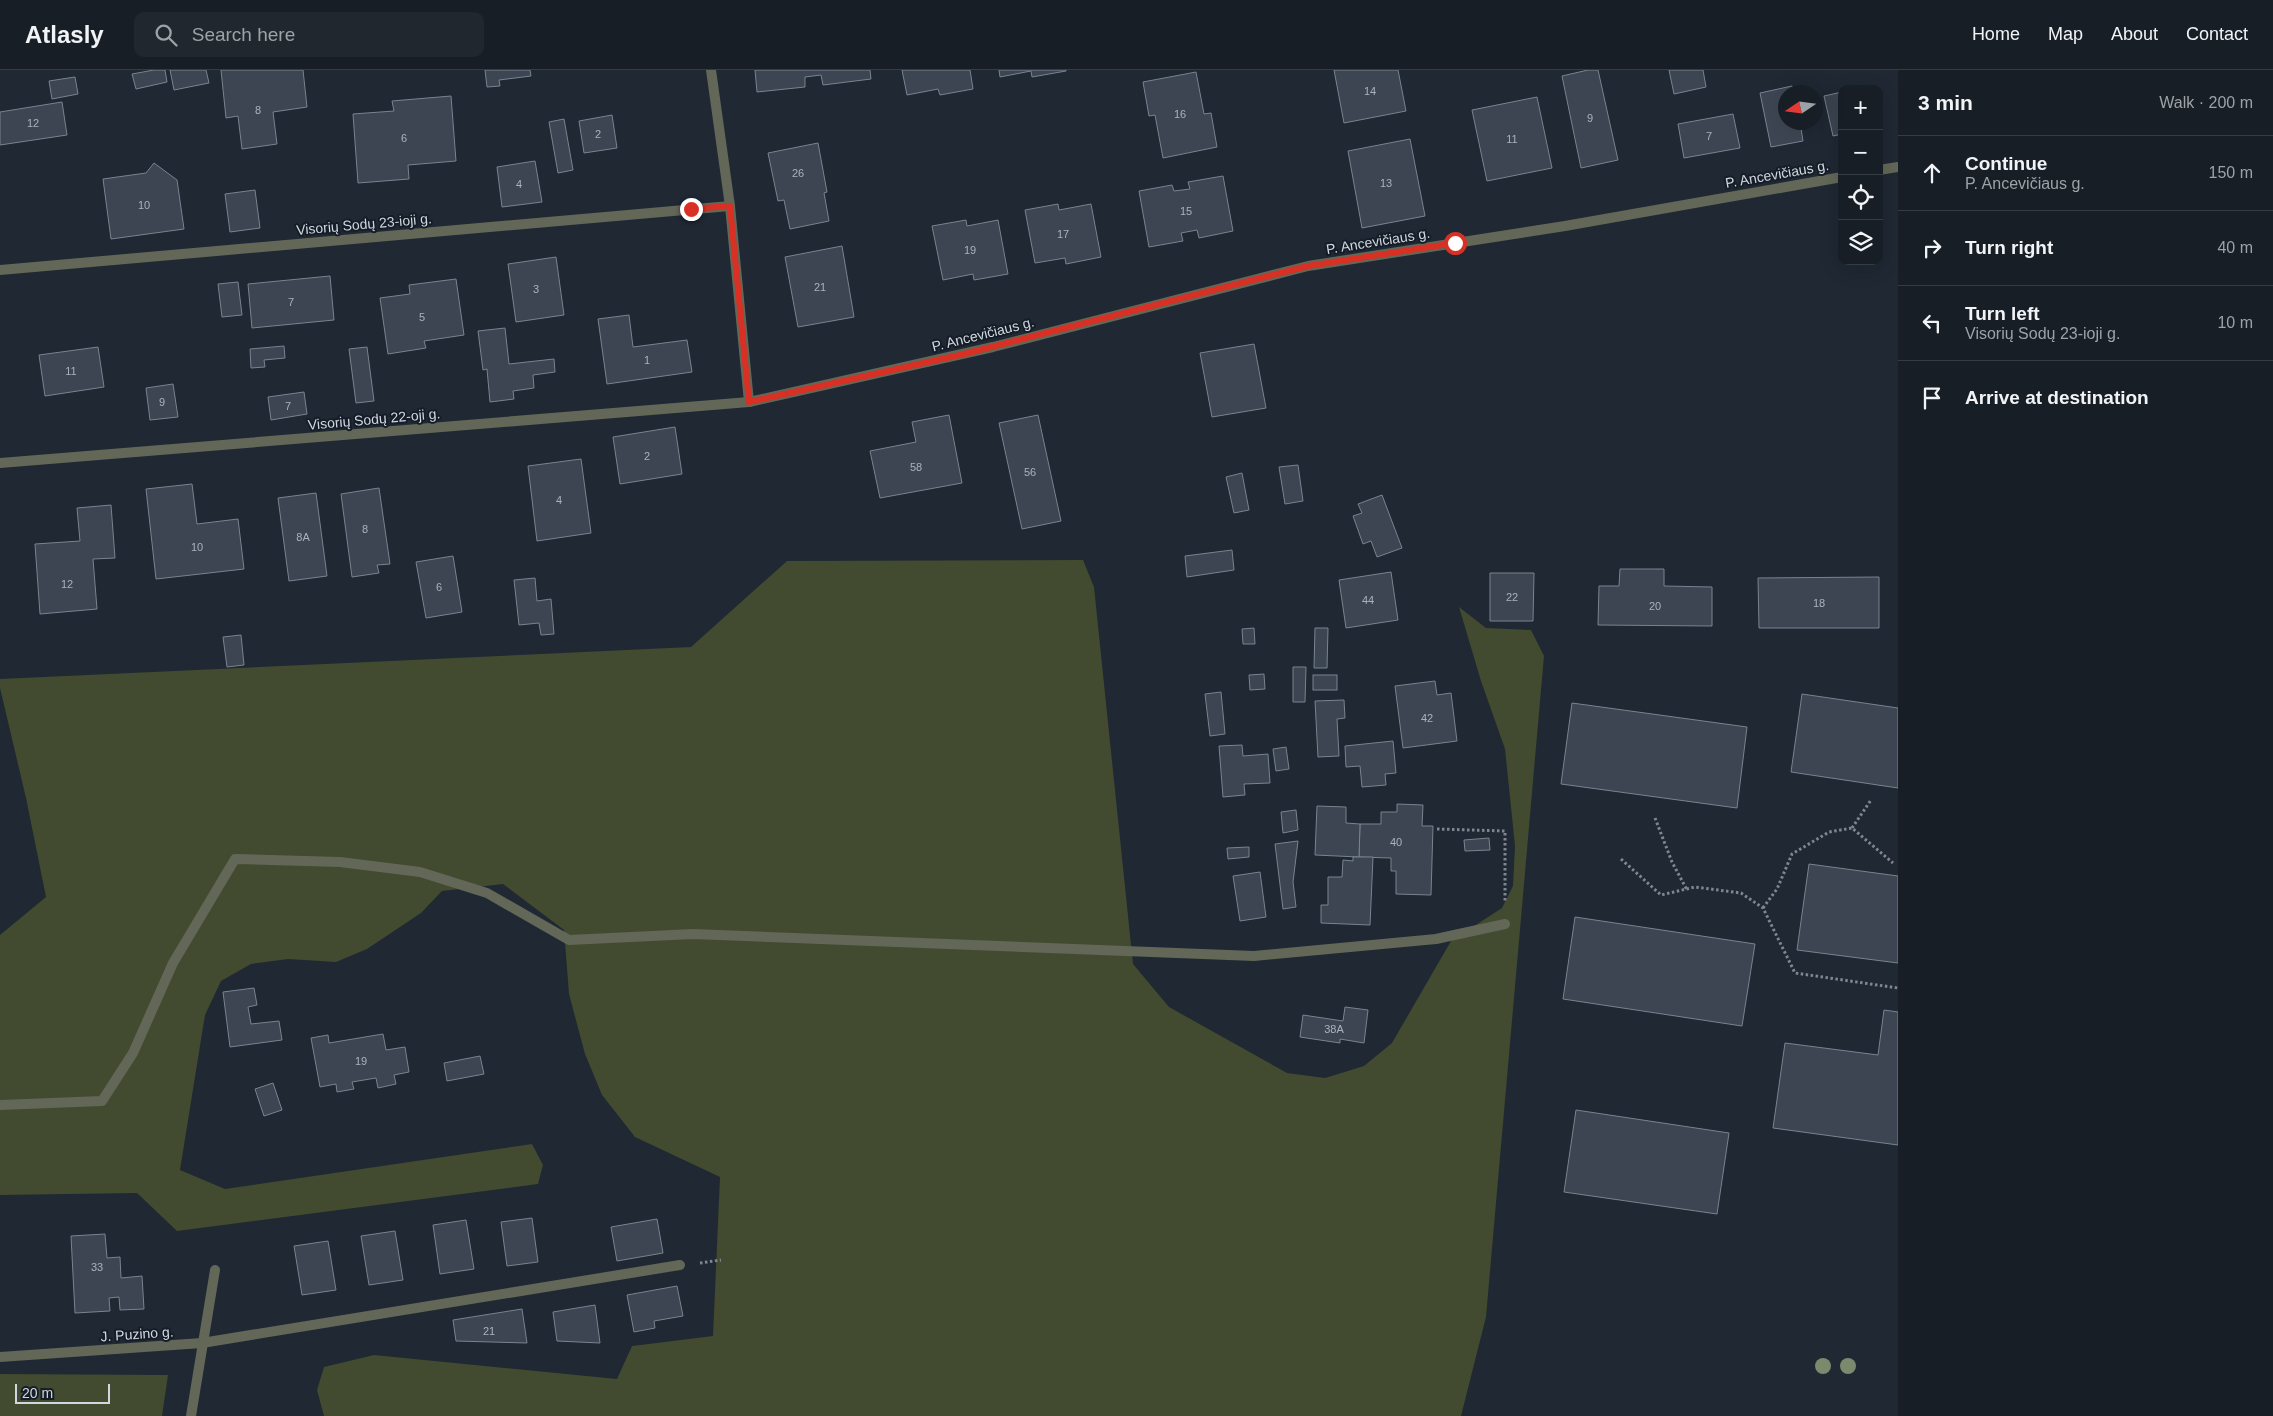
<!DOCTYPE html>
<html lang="en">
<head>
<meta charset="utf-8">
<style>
  :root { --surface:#171e26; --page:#20272e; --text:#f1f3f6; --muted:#9ea2a7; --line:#363c43 }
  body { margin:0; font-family:Helvetica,sans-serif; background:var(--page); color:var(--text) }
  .controls { position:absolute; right:15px; top:15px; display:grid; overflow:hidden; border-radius:10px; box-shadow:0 5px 20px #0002 }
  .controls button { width:45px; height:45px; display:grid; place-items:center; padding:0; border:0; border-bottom:1px solid var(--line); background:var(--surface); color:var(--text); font:25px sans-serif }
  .compass { position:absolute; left:1778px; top:15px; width:45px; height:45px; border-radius:50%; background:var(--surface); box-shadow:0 5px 20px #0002; rotate:257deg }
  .scale { position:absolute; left:15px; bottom:12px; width:95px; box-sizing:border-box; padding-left:5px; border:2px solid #d1d7de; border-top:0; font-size:14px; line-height:18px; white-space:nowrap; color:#d1d7de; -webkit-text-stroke:4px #151e28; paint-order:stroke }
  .stop { position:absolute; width:15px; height:15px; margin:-11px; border:4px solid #d93025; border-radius:50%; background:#fff }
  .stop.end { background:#d93025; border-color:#fff; box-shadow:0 1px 5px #0008 }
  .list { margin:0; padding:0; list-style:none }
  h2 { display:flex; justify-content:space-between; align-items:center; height:65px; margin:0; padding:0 20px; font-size:21px }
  h2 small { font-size:16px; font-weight:400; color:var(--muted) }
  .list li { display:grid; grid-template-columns:32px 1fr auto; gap:15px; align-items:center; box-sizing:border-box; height:75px; padding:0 20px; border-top:1px solid var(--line) }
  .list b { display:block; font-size:19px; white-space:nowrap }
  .list p { margin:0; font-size:16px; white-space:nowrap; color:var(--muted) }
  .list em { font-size:16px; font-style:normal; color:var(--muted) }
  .icon { flex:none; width:28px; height:28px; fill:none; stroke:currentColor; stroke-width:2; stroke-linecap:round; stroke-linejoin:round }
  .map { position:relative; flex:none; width:1898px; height:1346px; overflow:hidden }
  header { display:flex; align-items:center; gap:30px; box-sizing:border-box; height:70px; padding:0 25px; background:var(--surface); border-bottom:1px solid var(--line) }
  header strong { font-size:24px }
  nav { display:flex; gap:28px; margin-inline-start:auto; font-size:18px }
  .search { width:350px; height:45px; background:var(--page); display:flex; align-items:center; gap:12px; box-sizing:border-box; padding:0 18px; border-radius:10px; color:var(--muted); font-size:19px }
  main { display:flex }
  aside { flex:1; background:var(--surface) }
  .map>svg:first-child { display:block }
</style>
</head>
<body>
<header>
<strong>Atlasly</strong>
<div class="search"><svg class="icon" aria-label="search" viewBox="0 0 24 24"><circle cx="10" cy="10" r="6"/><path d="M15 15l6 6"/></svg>Search here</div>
<nav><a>Home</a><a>Map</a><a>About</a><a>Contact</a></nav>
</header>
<main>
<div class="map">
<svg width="1898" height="1346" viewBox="0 0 1898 1346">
  <rect width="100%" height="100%" fill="#1f2833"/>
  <g fill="#424a2f">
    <polygon points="1083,490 1094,517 1133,894 1169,937 1287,1003 1325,1008 1364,996 1392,973 1451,871 1502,838 1513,816 1515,776 1505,679 1481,611 1459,537 1486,558 1531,560 1544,586 1486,1247 1461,1346 324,1346 317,1320 324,1297 374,1285 617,1309 632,1276 713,1266 720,1107 635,1067 602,1025 585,984 569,924 564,860 503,814 442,821 421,843 367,879 336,892 288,889 251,894 221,911 205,945 180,1100 225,1119 532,1074 543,1095 538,1114 177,1161 137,1123 0,1125 0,865 46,827 26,728 0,618 0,609 691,577 787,491"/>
    <polygon points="0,1304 168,1305 162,1346 0,1346"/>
  </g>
  <g fill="#3c4551" stroke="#798491">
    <polygon points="154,0 165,0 167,12 136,19 132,4"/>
    <polygon points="170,0 206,0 209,13 174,20"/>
    <polygon points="221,0 303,0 307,37 273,42 277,74 242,79 238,46 226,48"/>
    <polygon points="485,0 530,0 531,6 499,10 500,16 487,17"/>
    <polygon points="755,0 870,0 871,9 823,15 821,5 805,7 805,17 757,22"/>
    <polygon points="902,0 970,0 973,19 940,25 938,19 907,25"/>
    <polygon points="999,0 1066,0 1066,1 1032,7 1031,1 1000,7"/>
    <polygon points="1334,0 1398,0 1406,41 1344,53"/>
    <polygon points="1588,0 1598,0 1618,90 1581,98 1562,6"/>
    <polygon points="1669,0 1703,0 1706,17 1674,24"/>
    <polygon points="1196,2 1204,44 1211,43 1217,77 1163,88 1155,45 1149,46 1143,12"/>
    <polygon points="75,7 78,24 52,29 49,11"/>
    <polygon points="1792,16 1794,22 1786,22 1786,52 1800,52 1803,71 1771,77 1760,23"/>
    <polygon points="1842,22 1842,64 1833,66 1824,26"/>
    <polygon points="451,26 456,91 408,95 409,109 358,113 353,44 394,41 392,31"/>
    <polygon points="1537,27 1552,98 1487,111 1472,40"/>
    <polygon points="62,32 67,65 0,75 0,42"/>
    <polygon points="1733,44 1740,78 1684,88 1678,54"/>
    <polygon points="612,45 617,78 584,83 579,51"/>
    <polygon points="564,49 573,100 558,103 549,52"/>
    <polygon points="1410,69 1425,146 1362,158 1348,81"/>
    <polygon points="818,73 827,122 824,123 829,151 790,159 784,130 778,131 768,83"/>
    <polygon points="535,91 542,132 502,137 497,97"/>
    <polygon points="154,93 177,110 184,159 111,169 103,109 146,103"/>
    <polygon points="1223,106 1233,161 1199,168 1197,160 1181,163 1183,171 1149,177 1139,121 1172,115 1174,121 1190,119 1188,112"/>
    <polygon points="255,120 260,158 230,162 225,124"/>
    <polygon points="1058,134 1059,140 1091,134 1101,187 1066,194 1065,188 1035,193 1025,140"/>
    <polygon points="966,150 967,156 998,150 1008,204 974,210 973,204 943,210 932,156"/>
    <polygon points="842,176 854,247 798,257 785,187"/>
    <polygon points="556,187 564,245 516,252 508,194"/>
    <polygon points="330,206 334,250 252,258 248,214"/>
    <polygon points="456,209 464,265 424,271 426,278 388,284 380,228 410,224 409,215"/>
    <polygon points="238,212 242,245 222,247 218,214"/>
    <polygon points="629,245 633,277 687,270 692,302 607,314 598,249"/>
    <polygon points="505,258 509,294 554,289 555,302 533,305 534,318 513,321 514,329 490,332 487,299 483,300 478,261"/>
    <polygon points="1254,274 1266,338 1212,347 1200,283"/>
    <polygon points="284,276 285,288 264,290 265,297 251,298 250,279"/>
    <polygon points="98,277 104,317 45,326 39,285"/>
    <polygon points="367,277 374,331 356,333 349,279"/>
    <polygon points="173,314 178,347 150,350 146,318"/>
    <polygon points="304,322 307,344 271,350 268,327"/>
    <polygon points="949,345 962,413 880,428 870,381 916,372 912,352"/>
    <polygon points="1038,345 1061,451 1022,459 999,353"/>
    <polygon points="675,357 682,404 620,414 613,367"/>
    <polygon points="581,389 591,463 537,471 528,396"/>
    <polygon points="1298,395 1303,431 1285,434 1279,397"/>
    <polygon points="1242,403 1249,440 1234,443 1226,407"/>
    <polygon points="192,414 197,454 238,449 244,499 156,509 146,419"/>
    <polygon points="379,418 390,494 377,495 379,503 352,507 341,424"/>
    <polygon points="316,423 327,506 289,511 278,428"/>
    <polygon points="1382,425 1402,478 1377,487 1371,471 1363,474 1353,446 1362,443 1358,434"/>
    <polygon points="111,435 115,488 93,489 97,539 40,544 35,474 80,471 77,438"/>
    <polygon points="1232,480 1234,500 1187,507 1185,486"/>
    <polygon points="453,486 462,542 426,548 416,492"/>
    <polygon points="1620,499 1664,499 1664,516 1712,517 1712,556 1598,555 1599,516 1619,516"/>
    <polygon points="1391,502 1398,550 1346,558 1339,510"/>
    <polygon points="1490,503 1534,503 1533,551 1490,551"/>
    <polygon points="1879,507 1879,558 1759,558 1758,508"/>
    <polygon points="535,508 537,531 551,529 554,564 541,565 539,553 519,555 514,510"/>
    <polygon points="1254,558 1255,574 1243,574 1242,559"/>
    <polygon points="1315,558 1328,558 1327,598 1314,598"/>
    <polygon points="241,565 244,595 227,597 223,567"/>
    <polygon points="1293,597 1306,597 1305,632 1293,632"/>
    <polygon points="1264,604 1265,619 1250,620 1249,605"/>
    <rect x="1313" y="605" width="24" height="15"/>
    <polygon points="1435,611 1437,625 1451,623 1457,671 1403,678 1395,616"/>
    <polygon points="1221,622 1225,664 1210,666 1205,624"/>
    <polygon points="1802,624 1898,638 1898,718 1791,702"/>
    <polygon points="1344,630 1345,648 1337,649 1339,686 1318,687 1315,631"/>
    <polygon points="1572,633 1747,657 1737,738 1561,714"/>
    <polygon points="1393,671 1396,703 1385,704 1386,715 1362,717 1360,696 1346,697 1345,676"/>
    <polygon points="1242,675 1243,686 1268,684 1270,713 1244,714 1245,725 1223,727 1219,676"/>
    <polygon points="1286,677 1289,699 1276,701 1273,679"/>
    <polygon points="1397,734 1423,735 1422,756 1433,756 1431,825 1396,824 1396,801 1391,801 1391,788 1359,787 1360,754 1381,754 1381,742 1397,742"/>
    <polygon points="1317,736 1346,737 1346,753 1360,754 1359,787 1315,785"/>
    <polygon points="1296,740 1298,760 1283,763 1281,742"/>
    <polygon points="1489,768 1490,780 1465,781 1464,770"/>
    <polygon points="1298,771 1293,812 1296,837 1283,839 1275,774"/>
    <polygon points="1249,777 1249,787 1228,789 1227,778"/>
    <polygon points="1353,787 1373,787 1370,855 1321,853 1321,835 1328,835 1328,807 1342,807 1343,790 1353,791"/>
    <polygon points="1809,794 1898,806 1898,893 1797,880"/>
    <polygon points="1260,802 1266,847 1240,851 1233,806"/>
    <polygon points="1575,847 1755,874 1742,956 1563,929"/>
    <polygon points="254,918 257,935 248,937 251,954 279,951 282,970 230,977 223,922"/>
    <polygon points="1345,937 1368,940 1364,973 1340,969 1340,973 1300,967 1303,945 1343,951"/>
    <polygon points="1884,940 1898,942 1898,1075 1773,1058 1785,973 1878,985"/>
    <polygon points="383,964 386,980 405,977 409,1002 394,1005 396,1014 378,1018 376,1008 352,1012 354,1019 337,1022 336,1014 320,1017 311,968 328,965 329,973"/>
    <polygon points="480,986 484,1004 447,1011 444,993"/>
    <polygon points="273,1013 282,1040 264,1046 255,1019"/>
    <polygon points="1576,1040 1729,1063 1717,1144 1564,1122"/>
    <polygon points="532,1148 538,1192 507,1196 501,1152"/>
    <polygon points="657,1149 663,1183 617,1191 611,1157"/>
    <polygon points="466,1150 474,1199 440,1204 433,1155"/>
    <polygon points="395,1161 403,1210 369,1215 361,1166"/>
    <polygon points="105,1164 107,1188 120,1187 121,1208 142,1206 144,1239 120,1240 119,1227 109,1228 110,1241 75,1243 71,1166"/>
    <polygon points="328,1171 336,1220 302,1225 294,1176"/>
    <polygon points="677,1216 683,1246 654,1251 655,1258 634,1262 627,1225"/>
    <polygon points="595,1235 600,1273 557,1271 553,1242"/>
    <polygon points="522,1239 527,1273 456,1271 453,1250"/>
  </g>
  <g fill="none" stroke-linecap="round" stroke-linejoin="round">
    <g stroke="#7f868f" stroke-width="3" stroke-dasharray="2.5 2.5" stroke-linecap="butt">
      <polyline points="1655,748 1672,792 1687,820"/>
      <polyline points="1852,758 1871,730"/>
      <polyline points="1437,759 1505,761 1505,833"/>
      <polyline points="1621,789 1661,825 1695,817 1741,823 1763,838 1795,903 1898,918"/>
      <polyline points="1763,838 1777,819 1792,784 1829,762 1852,758 1893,793"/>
      <polyline points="700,1193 721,1190"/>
    </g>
    <polyline stroke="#626757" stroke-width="10" points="202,1273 680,1195"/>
    <g stroke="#626757" stroke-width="10">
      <polyline points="711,0 730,136 749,332"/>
      <polyline points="1879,100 1898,97"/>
      <polyline points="0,200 730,136"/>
      <polyline points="0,393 749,332 993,277 1308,196 1565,156 1842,107"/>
      <polyline points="0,1035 102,1031 133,983 173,893 235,789 340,792 420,802 487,823 569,870 693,864 1254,886 1436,869 1505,854"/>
      <polyline points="0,1287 202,1273"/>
      <polyline points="191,1346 215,1200"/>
    </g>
  </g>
  <g fill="#7b896c">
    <circle cx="1823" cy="1296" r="8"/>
    <circle cx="1848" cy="1296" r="8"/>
  </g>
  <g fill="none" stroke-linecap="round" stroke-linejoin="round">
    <polyline stroke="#d93025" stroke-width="6" points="691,139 730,136 749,332 964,284 1308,196 1455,173"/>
  </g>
  <g text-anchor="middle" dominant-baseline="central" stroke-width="4" stroke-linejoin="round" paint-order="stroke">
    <g font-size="11" fill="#acb2bb">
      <text x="1370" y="21">14</text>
      <text x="258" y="40">8</text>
      <text x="1180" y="44">16</text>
      <text x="1590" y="48">9</text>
      <text x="33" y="53">12</text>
      <text x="598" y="64">2</text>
      <text x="1709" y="66">7</text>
      <text x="404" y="68">6</text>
      <text x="1512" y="69">11</text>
      <text x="798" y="103">26</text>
      <text x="1386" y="113">13</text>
      <text x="519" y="114">4</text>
      <text x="144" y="135">10</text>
      <text x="1186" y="141">15</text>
      <text x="1063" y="164">17</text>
      <text x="970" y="180">19</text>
      <text x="820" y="217">21</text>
      <text x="536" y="219">3</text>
      <text x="291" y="232">7</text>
      <text x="422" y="247">5</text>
      <text x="647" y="290">1</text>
      <text x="71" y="301">11</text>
      <text x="162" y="332">9</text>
      <text x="288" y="336">7</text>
      <text x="647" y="386">2</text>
      <text x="916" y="397">58</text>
      <text x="1030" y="402">56</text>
      <text x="559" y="430">4</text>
      <text x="365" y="459">8</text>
      <text x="303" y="467">8A</text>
      <text x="197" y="477">10</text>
      <text x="67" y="514">12</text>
      <text x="439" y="517">6</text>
      <text x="1512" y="527">22</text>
      <text x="1368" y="530">44</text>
      <text x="1819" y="533">18</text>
      <text x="1655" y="536">20</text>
      <text x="1427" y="648">42</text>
      <text x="1396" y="772">40</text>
      <text x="1334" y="959">38A</text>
      <text x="361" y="991">19</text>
      <text x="97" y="1197">33</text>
      <text x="489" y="1261">21</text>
    </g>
    <g font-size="14" fill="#d1d7de" stroke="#151e28">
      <text transform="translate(1777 104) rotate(-10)">P. Ancevičiaus g.</text>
      <text transform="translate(364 154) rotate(-5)">Visorių Sodų 23-ioji g.</text>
      <text transform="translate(1378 171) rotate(-9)">P. Ancevičiaus g.</text>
      <text transform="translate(983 264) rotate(-14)">P. Ancevičiaus g.</text>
      <text transform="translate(374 349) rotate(-5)">Visorių Sodų 22-oji g.</text>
      <text transform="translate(137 1264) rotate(-4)">J. Puzino g.</text>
    </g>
  </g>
</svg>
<div class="controls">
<button>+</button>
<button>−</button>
<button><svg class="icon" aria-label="locate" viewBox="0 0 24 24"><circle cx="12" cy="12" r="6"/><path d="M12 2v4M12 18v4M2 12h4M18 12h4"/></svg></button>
<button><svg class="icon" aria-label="layers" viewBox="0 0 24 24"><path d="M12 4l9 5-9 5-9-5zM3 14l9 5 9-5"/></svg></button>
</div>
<svg class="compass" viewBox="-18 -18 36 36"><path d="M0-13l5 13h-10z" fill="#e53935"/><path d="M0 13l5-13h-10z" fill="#9ea2a7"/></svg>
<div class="scale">20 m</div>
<div class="stop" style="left:1455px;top:173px"></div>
<div class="stop end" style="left:691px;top:139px"></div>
</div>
<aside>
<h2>3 min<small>Walk · 200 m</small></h2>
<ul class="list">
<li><svg class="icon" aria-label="ahead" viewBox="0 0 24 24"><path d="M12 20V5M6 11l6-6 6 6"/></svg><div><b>Continue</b><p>P. Ancevičiaus g.</p></div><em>150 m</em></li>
<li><svg class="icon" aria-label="right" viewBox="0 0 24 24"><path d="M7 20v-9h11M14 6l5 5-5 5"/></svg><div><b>Turn right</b></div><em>40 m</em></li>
<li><svg class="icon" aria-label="left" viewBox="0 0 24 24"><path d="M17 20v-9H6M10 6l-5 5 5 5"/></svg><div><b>Turn left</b><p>Visorių Sodų 23-ioji g.</p></div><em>10 m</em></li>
<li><svg class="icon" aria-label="arrive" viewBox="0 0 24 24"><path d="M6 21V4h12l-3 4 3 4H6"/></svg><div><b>Arrive at destination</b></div></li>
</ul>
</aside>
</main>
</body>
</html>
